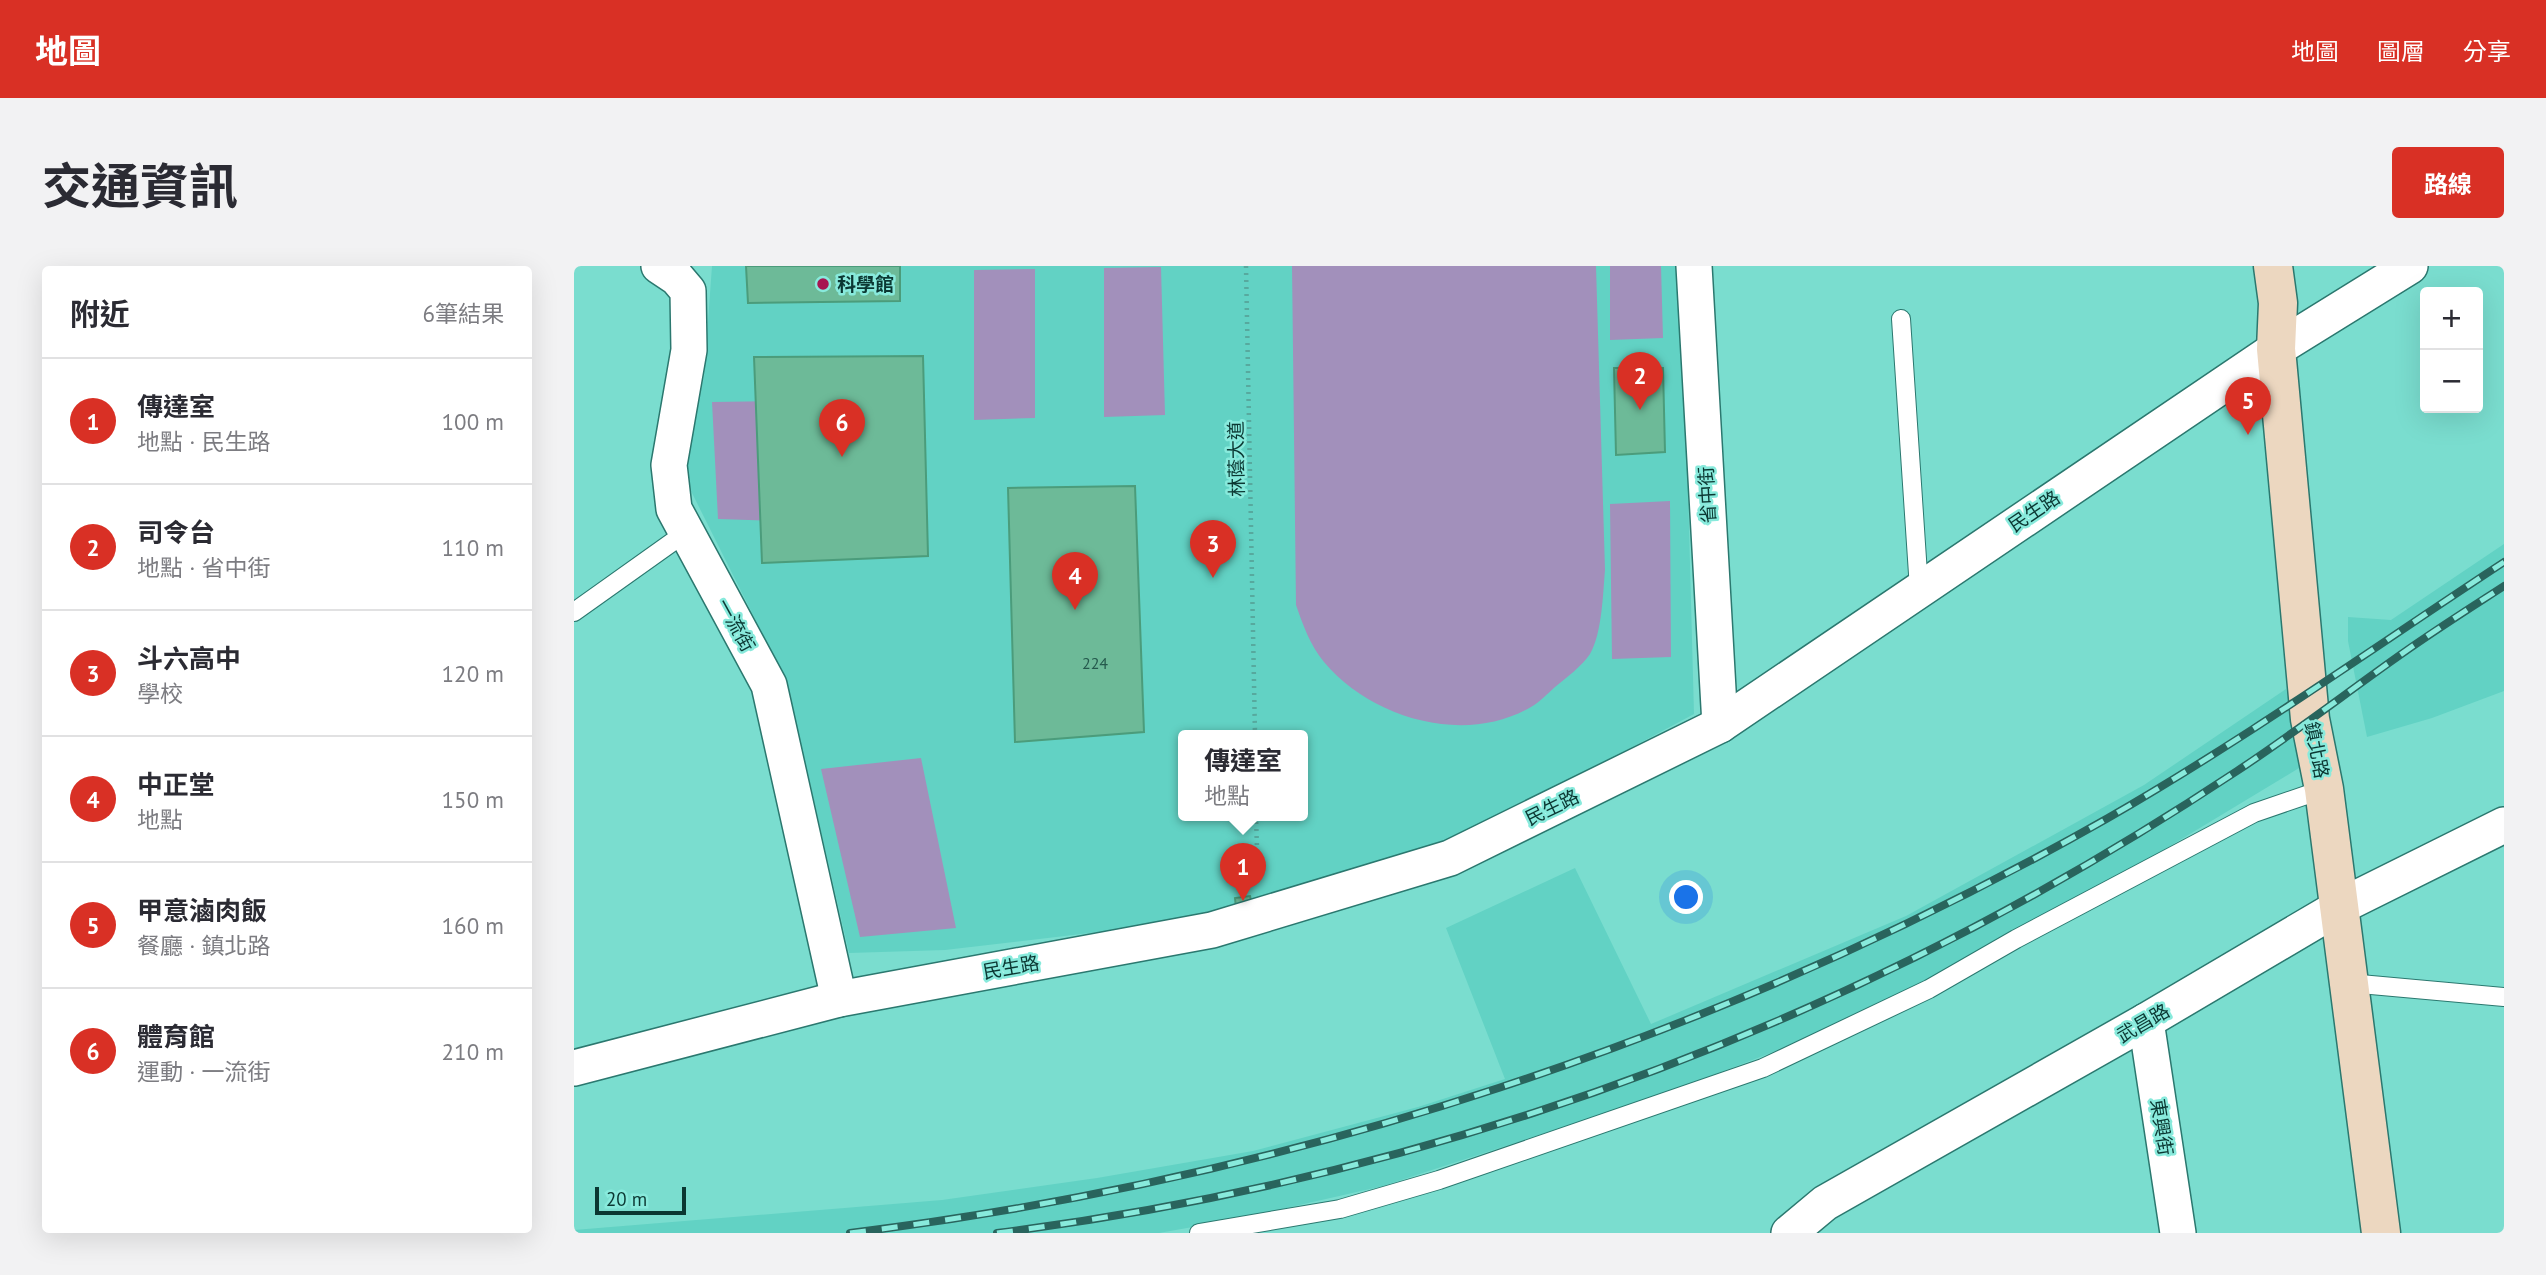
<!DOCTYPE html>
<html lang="zh-TW">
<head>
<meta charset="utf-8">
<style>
  :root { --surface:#fff; --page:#f2f2f3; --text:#2b2b33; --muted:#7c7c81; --line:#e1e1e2; --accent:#d93025 }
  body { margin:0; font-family:"PT Sans","Noto Sans TC",sans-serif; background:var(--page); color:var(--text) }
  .controls { position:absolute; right:21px; top:21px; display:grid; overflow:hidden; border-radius:7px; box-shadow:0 7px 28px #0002 }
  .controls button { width:63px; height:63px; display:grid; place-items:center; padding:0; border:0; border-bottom:2px solid var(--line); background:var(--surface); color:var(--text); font:35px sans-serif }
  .scale { position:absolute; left:21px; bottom:18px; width:91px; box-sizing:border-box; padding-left:7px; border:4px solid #0b3732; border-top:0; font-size:19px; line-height:24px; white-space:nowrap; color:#0b3732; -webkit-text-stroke:5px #88eadc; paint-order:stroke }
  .you { position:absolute; left:1113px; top:632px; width:24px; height:24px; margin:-18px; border:5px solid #fff; border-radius:50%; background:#1a73e8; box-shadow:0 0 0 10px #1a73e833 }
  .badge { display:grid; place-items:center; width:46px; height:46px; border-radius:50%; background:var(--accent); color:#fff; font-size:23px; font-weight:700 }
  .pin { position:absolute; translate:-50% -58px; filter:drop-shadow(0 2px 4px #0008) }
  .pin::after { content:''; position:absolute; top:37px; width:24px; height:21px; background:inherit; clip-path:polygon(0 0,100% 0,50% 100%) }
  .popup { position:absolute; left:604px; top:464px; width:130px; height:91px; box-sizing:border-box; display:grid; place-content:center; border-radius:7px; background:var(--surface); filter:drop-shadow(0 2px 5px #0005); font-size:23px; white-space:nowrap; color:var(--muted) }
  .popup b { font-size:26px; color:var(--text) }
  .popup::after { content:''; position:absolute; left:50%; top:100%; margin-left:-14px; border:14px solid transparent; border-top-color:var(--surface) }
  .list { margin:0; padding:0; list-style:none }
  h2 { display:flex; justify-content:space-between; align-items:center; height:91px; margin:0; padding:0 28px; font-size:30px }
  h2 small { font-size:23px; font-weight:400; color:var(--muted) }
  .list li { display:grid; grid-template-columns:46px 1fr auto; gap:21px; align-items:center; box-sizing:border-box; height:126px; padding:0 28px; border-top:2px solid var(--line) }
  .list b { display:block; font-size:26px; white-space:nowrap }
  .list p { margin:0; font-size:23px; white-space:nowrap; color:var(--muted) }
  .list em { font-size:23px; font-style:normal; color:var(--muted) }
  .map { position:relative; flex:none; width:1930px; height:967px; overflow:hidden; border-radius:7px }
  header { display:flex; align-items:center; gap:42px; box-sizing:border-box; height:98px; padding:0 35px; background:var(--accent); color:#fff }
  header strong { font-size:33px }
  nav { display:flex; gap:38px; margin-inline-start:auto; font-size:24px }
  .intro { display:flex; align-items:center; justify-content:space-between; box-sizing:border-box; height:168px; padding:0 42px }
  h1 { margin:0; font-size:49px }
  .button { padding:18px 32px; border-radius:7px; background:var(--accent); color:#fff; font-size:24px; font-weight:700 }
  main { display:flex; gap:42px; padding:0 42px }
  aside { flex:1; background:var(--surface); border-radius:7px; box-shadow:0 7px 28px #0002 }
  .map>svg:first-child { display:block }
</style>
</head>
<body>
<header>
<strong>地圖</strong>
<nav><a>地圖</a><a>圖層</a><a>分享</a></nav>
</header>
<div class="intro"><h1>交通資訊</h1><a class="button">路線</a></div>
<main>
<aside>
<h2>附近<small>6筆結果</small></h2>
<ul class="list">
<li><span class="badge">1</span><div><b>傳達室</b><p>地點 · 民生路</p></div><em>100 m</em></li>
<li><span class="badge">2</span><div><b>司令台</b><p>地點 · 省中街</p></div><em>110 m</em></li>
<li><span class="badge">3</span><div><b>斗六高中</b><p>學校</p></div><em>120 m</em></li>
<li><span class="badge">4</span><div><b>中正堂</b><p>地點</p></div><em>150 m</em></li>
<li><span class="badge">5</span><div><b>甲意滷肉飯</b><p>餐廳 · 鎮北路</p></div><em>160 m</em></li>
<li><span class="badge">6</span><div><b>體育館</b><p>運動 · 一流街</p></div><em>210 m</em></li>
</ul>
</aside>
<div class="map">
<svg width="1930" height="967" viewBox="0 0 1930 967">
  <rect width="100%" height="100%" fill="#7addcf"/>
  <g fill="#62d2c4" fill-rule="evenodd">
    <path d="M138,0h970l12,448 -269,144 -200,59 -280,33 -96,3 -62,-270 -105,-210 22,-96zM610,469h118v80h-118z"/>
    <polygon points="1930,278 1930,425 1858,452 1793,471 1774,375 1774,351 1817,354"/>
    <polygon points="1712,423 1730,499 1548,609 1347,721 1194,788 1087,829 809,920 669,952 585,967 0,967 0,964 368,934 523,912 679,885 844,841 931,813 872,662 1001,602 1077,758 1332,650 1570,519"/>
  </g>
  <g fill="#a290bb">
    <path d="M718,0h304l9,304c-2,23 -3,64 -15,84 -8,12 -24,24 -35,33 -8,7 -15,15 -24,20 -67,39 -160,11 -207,-45 -14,-17 -21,-37 -28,-57z"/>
    <polygon points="1036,0 1087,0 1089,72 1036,74"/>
    <polygon points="587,1 591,149 530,151 530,2"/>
    <polygon points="461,3 461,152 400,154 400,4"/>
    <polygon points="198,135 201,255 144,253 138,136"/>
    <polygon points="1096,235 1097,391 1038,393 1036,238"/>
    <polygon points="347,492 382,662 286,671 247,503"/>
  </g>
  <g fill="#6dba98" stroke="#4b9c7b" stroke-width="2">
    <polygon points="172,0 326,0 326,35 174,37"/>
    <polygon points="349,90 354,290 188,297 180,91"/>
    <polygon points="1040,102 1089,102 1091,186 1042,189"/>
    <polygon points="561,220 570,466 441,476 434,222"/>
    <polygon points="676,630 678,639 662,642 661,632"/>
  </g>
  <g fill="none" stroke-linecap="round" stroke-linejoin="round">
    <g stroke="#2b786f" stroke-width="20">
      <g id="lane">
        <polyline points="1327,53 1345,323"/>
        <polyline points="0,346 111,267"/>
        <polyline points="1775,717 1930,731"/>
        <polyline points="625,967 766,943 865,914 1189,802 1355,723 1442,673 1680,547 1750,523"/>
      </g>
    </g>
    <g stroke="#2b786f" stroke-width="38">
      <g id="street">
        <polyline points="85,0 103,12 114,25 115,84 95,199 100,243 195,419 265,733"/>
        <polyline points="1120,0 1146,459"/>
        <polyline points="1572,755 1604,967"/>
        <polyline points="0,802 265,733 638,664 876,592 1146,459 1702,83 1836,0"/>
        <polyline points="1215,967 1251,937 1572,755 1767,640 1930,559"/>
      </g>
    </g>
    <g stroke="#2b786f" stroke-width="41">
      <polyline id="secondary" points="1699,0 1704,37 1702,83 1736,453 1750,523 1807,967"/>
    </g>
    <g stroke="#57a99e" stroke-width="4.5" stroke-dasharray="2 5" stroke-linecap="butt">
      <polyline points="672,0 681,469"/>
      <polyline points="682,549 684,617"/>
    </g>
    <use href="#lane" stroke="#fff" stroke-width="18"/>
    <use href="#street" stroke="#fff" stroke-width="35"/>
    <use href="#secondary" stroke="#ecd7c0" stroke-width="38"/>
    <g stroke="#29645d" stroke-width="8">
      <g id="rail">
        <path d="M276,967c441,-54 871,-195 1258,-415 136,-78 265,-170 396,-256"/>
        <path d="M423,967c364,-46 720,-161 1040,-340 68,-38 135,-79 200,-122 53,-35 104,-74 156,-111 36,-26 74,-50 111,-74"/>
      </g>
    </g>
    <use href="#rail" stroke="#88eadc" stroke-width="5" stroke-dasharray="16" stroke-linecap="butt"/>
  </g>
  <circle fill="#a71551" stroke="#88eadc" stroke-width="2.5" cx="249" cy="18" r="7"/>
  <g text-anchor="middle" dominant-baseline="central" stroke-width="5" stroke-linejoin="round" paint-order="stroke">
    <g font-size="16" fill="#24584c">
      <text x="521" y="397">224</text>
    </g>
    <g font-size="19" font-weight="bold" fill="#0b3732" stroke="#88eadc" text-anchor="start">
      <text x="263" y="18">科學館</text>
    </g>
    <g font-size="19" fill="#0b3732" stroke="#88eadc">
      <text transform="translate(662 193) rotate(-91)">林蔭大道</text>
      <text transform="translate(1133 229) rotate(-93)">省中街</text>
      <text transform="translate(1460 245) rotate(-34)">民生路</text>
      <text transform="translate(162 359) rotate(61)">一流街</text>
      <text transform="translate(1743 484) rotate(79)">鎮北路</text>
      <text transform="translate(978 541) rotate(-26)">民生路</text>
      <text transform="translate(437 701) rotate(-10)">民生路</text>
      <text transform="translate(1569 757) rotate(-30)">武昌路</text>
      <text transform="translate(1588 861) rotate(81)">東興街</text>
    </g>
  </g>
</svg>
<div class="controls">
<button>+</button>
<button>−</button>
</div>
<div class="scale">20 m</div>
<div class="you"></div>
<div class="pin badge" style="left:669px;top:635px">1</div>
<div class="popup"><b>傳達室</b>地點</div>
<div class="pin badge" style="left:1066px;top:144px">2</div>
<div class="pin badge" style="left:639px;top:312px">3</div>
<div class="pin badge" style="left:501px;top:344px">4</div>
<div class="pin badge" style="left:1674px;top:169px">5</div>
<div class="pin badge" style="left:268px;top:191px">6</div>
</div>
</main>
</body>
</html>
